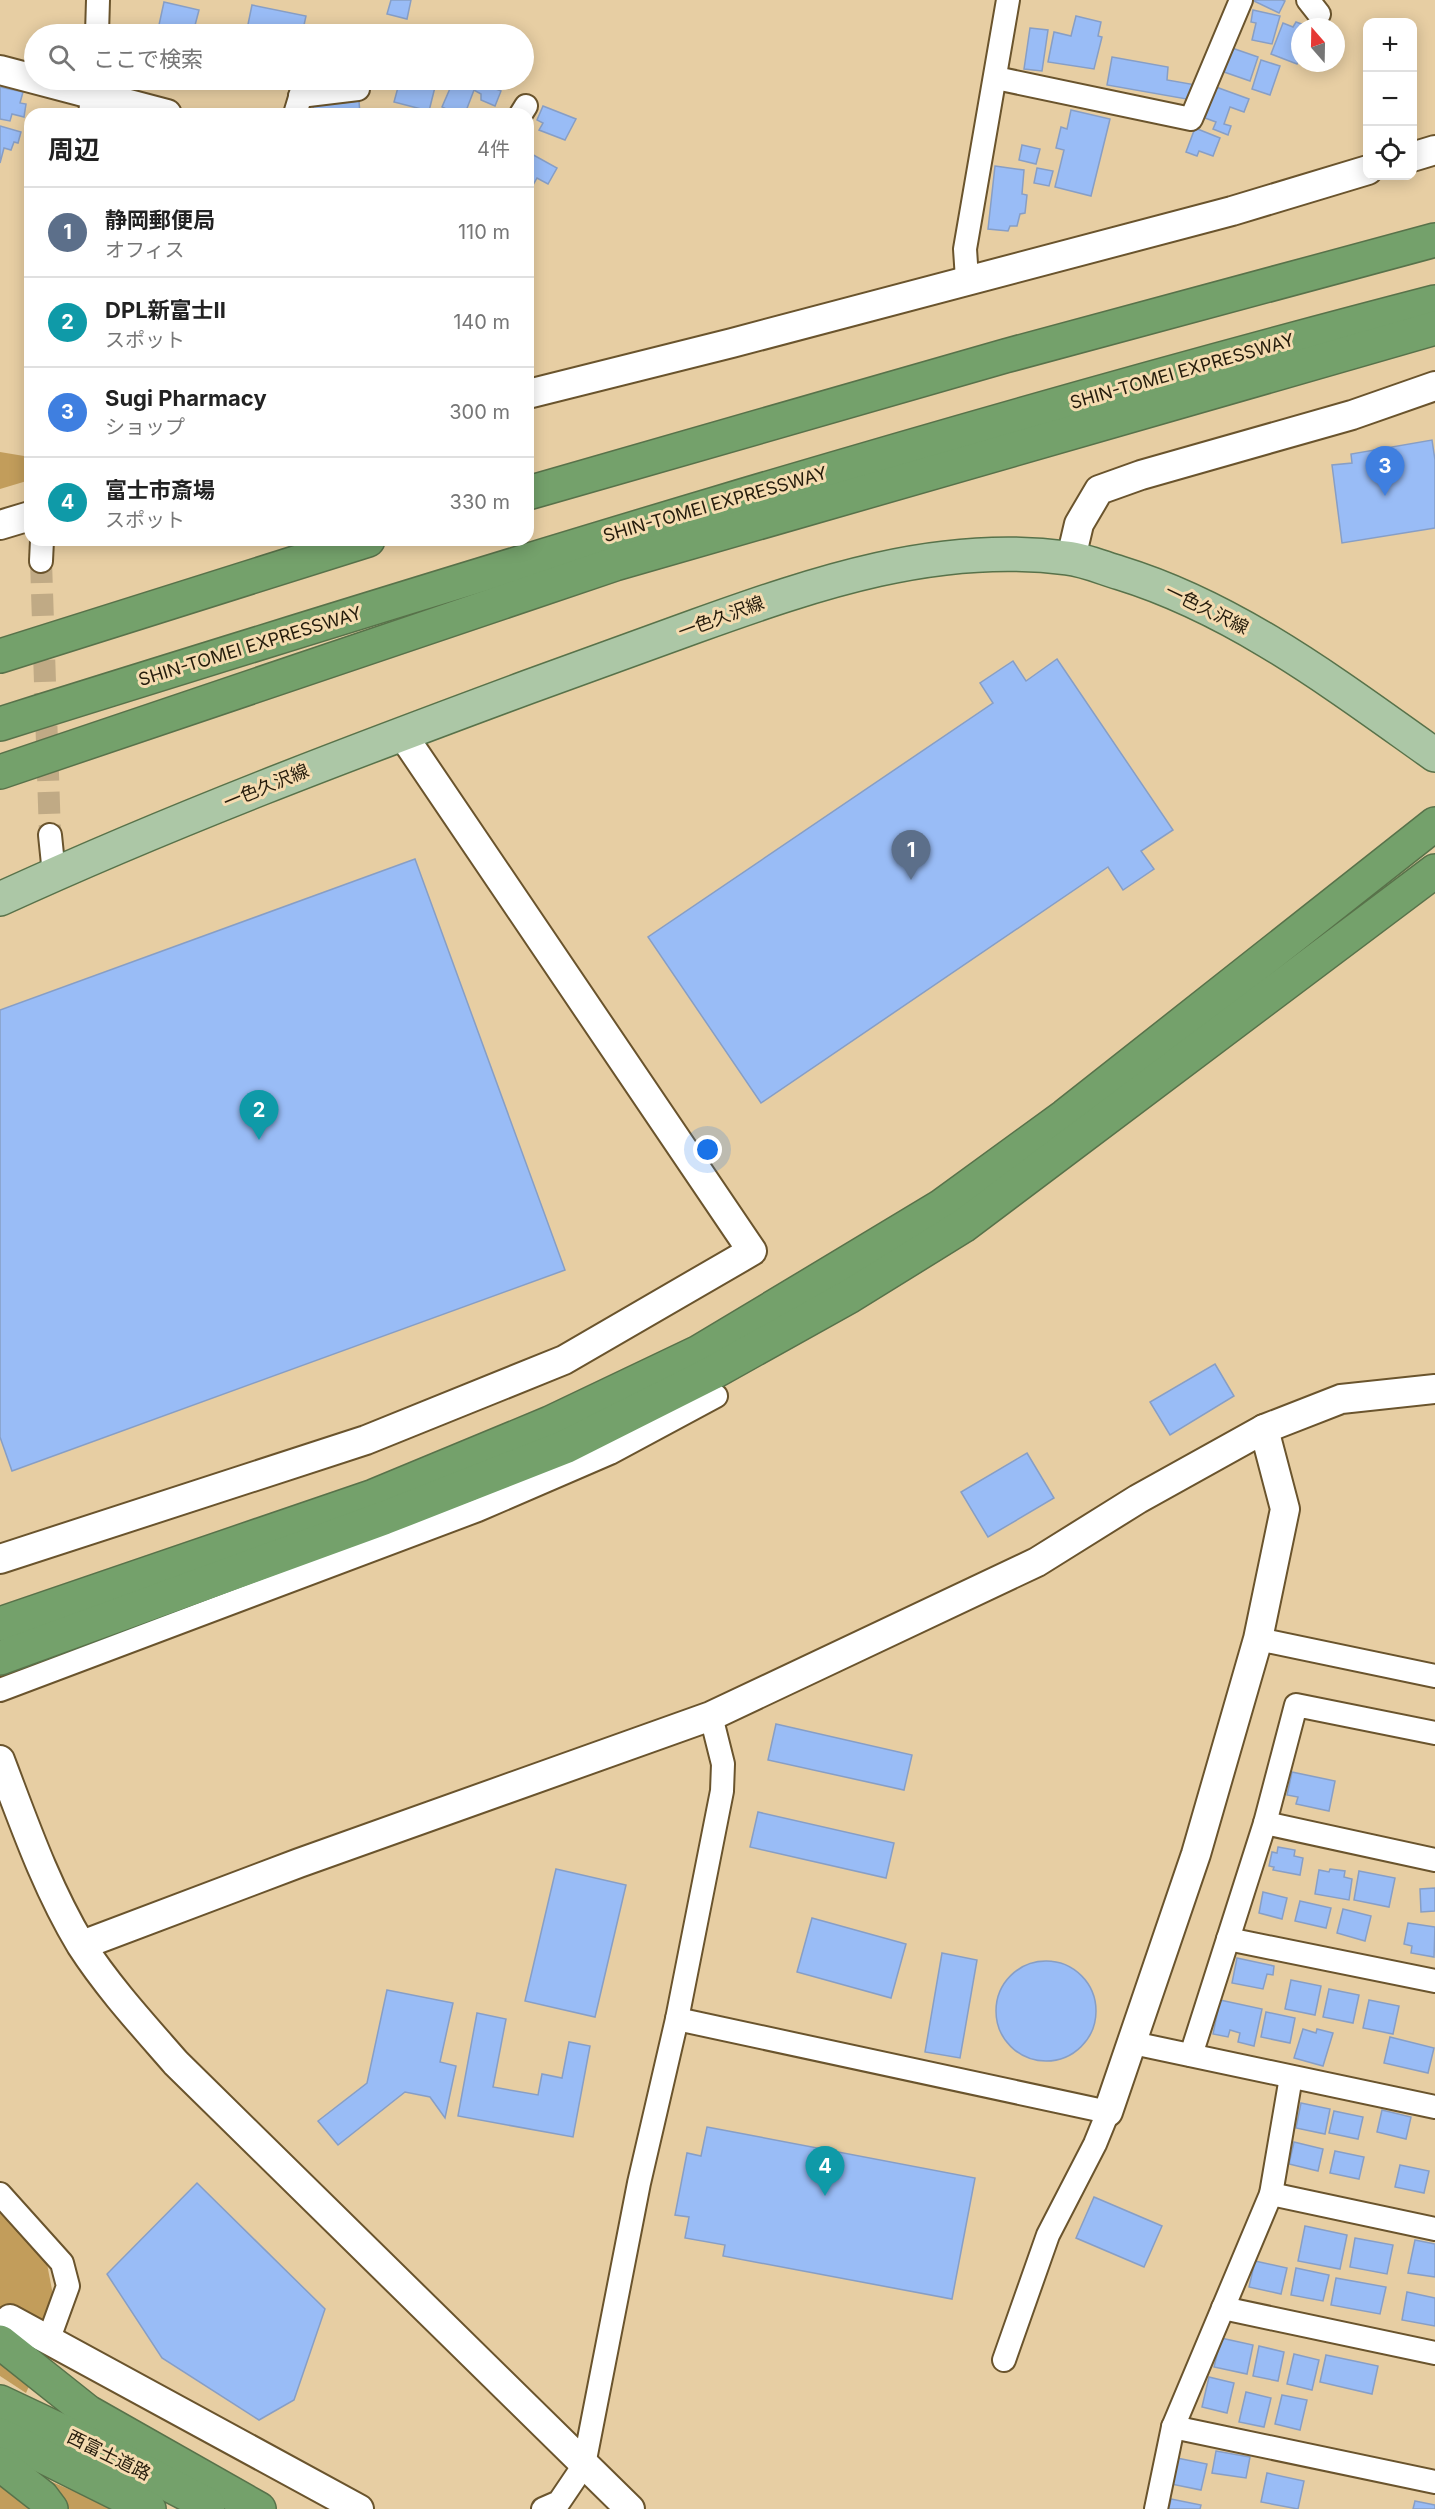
<!DOCTYPE html>
<html lang="ja">
<head>
<meta charset="utf-8">
<style>
  :root { --surface:#fff; --page:#f6f6f6; --text:#222; --muted:#767676; --line:#e0e0e0; --accent:#2c6bd9 }
  body { margin:0; font-family:Inter,"Noto Sans JP",sans-serif; background:var(--page); color:var(--text) }
  .controls { position:absolute; right:18px; top:18px; display:grid; overflow:hidden; border-radius:12px; box-shadow:0 3px 15px #0003 }
  .controls button { width:54px; height:54px; display:grid; place-items:center; padding:0; border:0; border-bottom:2px solid var(--line); background:var(--surface); color:var(--text); font:30px sans-serif }
  .compass { position:absolute; left:1291px; top:18px; width:54px; height:54px; border-radius:50%; background:var(--surface); box-shadow:0 3px 15px #0003; rotate:340deg }
  .you { position:absolute; left:708px; top:1150px; width:21px; height:21px; margin:-15px; border:4px solid #fff; border-radius:50%; background:#1a73e8; box-shadow:0 0 0 9px #1a73e833 }
  .badge { display:grid; place-items:center; width:39px; height:39px; border-radius:50%; background:var(--accent); color:#fff; font-size:20px; font-weight:700 }
  .pin { position:absolute; translate:-50% -50px; filter:drop-shadow(0 2px 3px #0008) }
  .pin::after { content:''; position:absolute; top:32px; width:21px; height:18px; background:inherit; clip-path:polygon(0 0,100% 0,50% 100%) }
  .list { margin:0; padding:0; list-style:none }
  h2 { display:flex; justify-content:space-between; align-items:center; height:78px; margin:0; padding:0 24px; font-size:26px }
  h2 small { font-size:20px; font-weight:400; color:var(--muted) }
  .list li { display:grid; grid-template-columns:39px 1fr auto; gap:18px; align-items:center; box-sizing:border-box; height:90px; padding:0 24px; border-top:2px solid var(--line) }
  .list b { display:block; font-size:22px; white-space:nowrap }
  .list p { margin:0; font-size:20px; white-space:nowrap; color:var(--muted) }
  .list em { font-size:20px; font-style:normal; color:var(--muted) }
  .icon { flex:none; width:33px; height:33px; fill:none; stroke:currentColor; stroke-width:2; stroke-linecap:round; stroke-linejoin:round }
  .map { position:relative; flex:none; width:1435px; height:2509px; overflow:hidden }
  .search { position:absolute; background:var(--surface); box-shadow:0 3px 15px #0003; left:24px; top:24px; width:510px; height:66px; display:flex; align-items:center; gap:15px; box-sizing:border-box; padding:0 21px; border-radius:33px; color:var(--muted); font-size:22px }
  .panel { position:absolute; background:var(--surface); box-shadow:0 3px 15px #0003; left:24px; top:108px; width:510px; height:438px; border-radius:18px }
  .map>svg:first-child { display:block }
</style>
</head>
<body>
<div class="map">
<svg width="1435" height="2509" viewBox="0 0 1435 2509">
  <rect width="100%" height="100%" fill="#e7cea3"/>
  <g fill="#c29d5b">
    <polygon points="0,452 30,457 30,480 0,489"/>
    <polygon points="0,2187 43,2243 58,2321 26,2393 0,2376"/>
    <polygon points="0,2460 116,2509 0,2509"/>
  </g>
  <g fill="#99bcf6" stroke="#879ec5" stroke-width="1.5">
    <polygon points="391,0 411,0 407,19 387,14"/>
    <polygon points="1252,0 1282,0 1285,1 1279,13"/>
    <polygon points="164,2 199,10 193,33 159,25"/>
    <polygon points="252,5 306,16 302,34 246,34"/>
    <polygon points="1253,10 1280,16 1272,44 1252,40 1256,23 1251,22"/>
    <polygon points="1076,16 1101,22 1098,36 1102,37 1094,69 1048,62 1054,32 1071,36"/>
    <polygon points="1296,22 1310,27 1300,27 1300,56 1297,64 1271,54 1283,23 1293,27"/>
    <polygon points="1030,28 1048,30 1042,71 1024,69"/>
    <polygon points="1232,48 1258,57 1250,81 1224,72"/>
    <polygon points="1112,57 1168,67 1167,80 1196,85 1192,100 1107,85"/>
    <polygon points="1261,60 1280,66 1270,95 1252,89"/>
    <polygon points="400,80 435,87 429,111 394,102"/>
    <polygon points="460,80 474,86 476,81 501,91 495,106 481,100 481,94 474,90 466,111 471,114 445,112 446,109 442,107 452,84 457,86"/>
    <polygon points="0,87 23,92 20,103 26,104 24,117 12,114 10,121 0,119"/>
    <polygon points="1216,87 1249,99 1244,112 1230,107 1224,124 1231,126 1228,135 1213,129 1216,122 1205,118"/>
    <polygon points="359,101 360,114 314,114 313,106"/>
    <polygon points="543,106 576,119 565,140 539,130 543,123 537,120"/>
    <polygon points="1071,110 1110,119 1091,196 1055,187 1064,150 1056,148 1061,127 1067,129"/>
    <polygon points="0,126 21,132 18,143 14,142 11,150 4,148 0,163"/>
    <polygon points="1195,128 1220,138 1213,156 1199,151 1197,156 1186,152"/>
    <polygon points="1022,145 1040,149 1036,164 1019,160"/>
    <polygon points="528,152 557,168 548,184 537,178 528,194"/>
    <polygon points="995,166 1024,170 1022,194 1027,195 1025,213 1020,214 1017,226 1010,226 1008,231 988,229"/>
    <polygon points="1037,168 1053,171 1049,186 1034,183"/>
    <polygon points="1432,440 1435,460 1435,528 1342,543 1332,465 1352,463 1351,454"/>
    <polygon points="1057,659 1173,830 1141,851 1154,869 1123,890 1108,867 761,1103 648,937 993,703 980,683 1013,661 1026,681"/>
    <polygon points="415,859 565,1270 12,1471 0,1437 0,1010"/>
    <polygon points="1215,1364 1234,1396 1170,1435 1150,1402"/>
    <polygon points="1027,1453 1054,1498 988,1537 961,1492"/>
    <polygon points="776,1724 912,1755 904,1790 768,1760"/>
    <polygon points="1292,1772 1335,1781 1329,1811 1296,1804 1298,1797 1287,1795"/>
    <polygon points="758,1812 894,1843 886,1878 750,1847"/>
    <polygon points="1278,1847 1295,1850 1294,1856 1303,1858 1300,1875 1273,1870 1274,1867 1269,1866 1272,1852 1277,1853"/>
    <polygon points="556,1869 626,1885 595,2017 525,2001"/>
    <polygon points="1330,1869 1345,1871 1344,1877 1352,1879 1349,1900 1315,1894 1319,1870 1329,1872"/>
    <polygon points="1359,1871 1395,1878 1389,1907 1354,1900"/>
    <polygon points="1435,1888 1435,1911 1421,1912 1420,1889"/>
    <polygon points="1263,1892 1287,1898 1282,1919 1259,1913"/>
    <polygon points="1300,1901 1331,1908 1326,1928 1295,1921"/>
    <polygon points="1343,1909 1371,1916 1365,1941 1337,1933"/>
    <polygon points="812,1918 906,1944 891,1998 797,1972"/>
    <polygon points="1408,1923 1435,1927 1434,1957 1411,1953 1412,1946 1404,1944"/>
    <polygon points="942,1953 977,1960 960,2058 925,2052"/>
    <polygon points="1237,1958 1274,1966 1273,1975 1267,1974 1263,1989 1232,1983"/>
    <circle cx="1046" cy="2011" r="50"/>
    <polygon points="1291,1980 1321,1986 1315,2015 1285,2009"/>
    <polygon points="1329,1989 1359,1995 1353,2023 1323,2017"/>
    <polygon points="387,1990 453,2003 440,2062 456,2066 445,2118 430,2097 405,2092 338,2145 318,2121 367,2083"/>
    <polygon points="1220,2000 1262,2009 1254,2046 1238,2042 1240,2033 1230,2030 1228,2037 1213,2034"/>
    <polygon points="1369,2000 1399,2006 1393,2034 1363,2028"/>
    <polygon points="1266,2012 1295,2018 1290,2043 1261,2037"/>
    <polygon points="477,2013 506,2019 493,2087 538,2095 542,2074 562,2078 569,2042 590,2046 573,2137 458,2116"/>
    <polygon points="1303,2029 1316,2033 1317,2029 1333,2033 1323,2066 1294,2058"/>
    <polygon points="1390,2037 1434,2048 1428,2073 1384,2063"/>
    <polygon points="1301,2103 1330,2109 1325,2134 1296,2128"/>
    <polygon points="1382,2110 1411,2117 1406,2139 1377,2132"/>
    <polygon points="1334,2111 1363,2117 1358,2139 1329,2133"/>
    <polygon points="707,2127 975,2178 952,2299 723,2256 725,2245 685,2238 689,2217 675,2215 687,2153 701,2156"/>
    <polygon points="1294,2142 1323,2149 1318,2171 1289,2164"/>
    <polygon points="1335,2151 1364,2157 1359,2179 1330,2173"/>
    <polygon points="1400,2165 1429,2171 1424,2193 1395,2187"/>
    <polygon points="197,2183 325,2309 294,2400 259,2420 162,2358 107,2274"/>
    <polygon points="1094,2197 1162,2226 1144,2267 1076,2238"/>
    <polygon points="1305,2226 1347,2235 1340,2269 1298,2261"/>
    <polygon points="1355,2238 1393,2245 1387,2274 1350,2267"/>
    <polygon points="1415,2240 1435,2244 1435,2277 1408,2273"/>
    <polygon points="1255,2261 1287,2268 1281,2294 1249,2287"/>
    <polygon points="1296,2268 1329,2275 1323,2301 1291,2295"/>
    <polygon points="1336,2278 1386,2287 1380,2314 1331,2305"/>
    <polygon points="1407,2292 1435,2298 1435,2326 1402,2320"/>
    <polygon points="1221,2338 1253,2345 1247,2374 1214,2367"/>
    <polygon points="1259,2346 1284,2352 1278,2381 1253,2376"/>
    <polygon points="1294,2354 1319,2360 1312,2390 1287,2384"/>
    <polygon points="1326,2355 1378,2366 1372,2394 1320,2382"/>
    <polygon points="1209,2377 1234,2383 1227,2413 1202,2407"/>
    <polygon points="1246,2392 1271,2398 1264,2427 1239,2422"/>
    <polygon points="1282,2395 1307,2400 1300,2430 1275,2424"/>
    <polygon points="1216,2451 1250,2457 1246,2478 1212,2473"/>
    <polygon points="1177,2458 1207,2464 1201,2490 1171,2484"/>
    <polygon points="1267,2473 1304,2481 1298,2509 1261,2502"/>
    <polygon points="1171,2499 1201,2505 1200,2509 1169,2509"/>
    <polygon points="1415,2501 1435,2505 1435,2509 1413,2509"/>
  </g>
  <g fill="none" stroke-linecap="round" stroke-linejoin="round">
    <polyline stroke="#c0aa85" stroke-width="22" stroke-dasharray="22 11" stroke-linecap="butt" points="41,561 50,835"/>
    <g stroke="#6a542d" stroke-width="26">
      <g id="minor">
        <polyline points="1308,0 1319,14"/>
        <polyline points="97,34 98,0"/>
        <polyline points="996,78 1191,119 1241,0"/>
        <polyline points="300,96 358,89"/>
        <polyline points="90,114 94,80"/>
        <polyline points="295,114 305,81"/>
        <polyline points="521,114 526,106"/>
        <polyline points="967,279 965,249 1008,0"/>
        <polyline points="41,561 42,540"/>
        <polyline points="50,835 54,874"/>
        <polyline points="1258,1639 1435,1676"/>
        <polyline points="0,1690 478,1510 610,1453 716,1396"/>
        <polyline points="1265,1823 1435,1860"/>
        <polyline points="1228,1939 1435,1981"/>
        <polyline points="677,2019 1108,2112 1095,2144 1048,2235 1004,2360"/>
        <polyline points="1133,2043 1435,2107"/>
        <polyline points="1191,2055 1265,1823 1296,1705 1435,1733"/>
        <polyline points="0,2194 62,2263 68,2286 48,2341"/>
        <polyline points="1271,2194 1435,2229"/>
        <polyline points="1223,2308 1435,2353"/>
        <polyline points="1173,2427 1435,2482"/>
        <polyline points="543,2509 559,2502 584,2465 639,2183 677,2019 722,1791 723,1764 711,1716"/>
        <polyline points="1156,2509 1173,2427 1271,2194 1291,2077"/>
      </g>
    </g>
    <g stroke="#6a542d" stroke-width="32">
      <g id="tertiary">
        <polyline points="0,70 167,114"/>
        <polyline points="1412,157 1435,150"/>
        <polyline points="528,394 732,343 1232,211 1368,170"/>
        <polyline points="0,525 30,516"/>
        <polyline points="1071,558 1079,524 1099,490 1141,475 1352,415 1435,386"/>
        <polyline points="0,1559 366,1440 564,1360 752,1251 402,734"/>
        <path d="M0,1760c24,63 46,127 81,185 27,42 62,80 95,118l454,446"/>
        <polyline points="82,1945 299,1863 711,1716 1037,1562 1138,1499 1264,1429 1341,1399 1435,1389"/>
        <polyline points="1108,2112 1196,1854 1258,1639 1285,1509 1264,1429"/>
        <polyline points="10,2319 359,2509"/>
      </g>
    </g>
    <g stroke="#58724a" stroke-width="36">
      <path id="primary" d="M0,899c172,-79 350,-146 528,-212 56,-20 112,-41 168,-61 120,-43 242,-85 371,-68 18,2 36,10 53,15 117,36 216,112 315,182"/>
    </g>
    <g stroke="#58724a" stroke-width="36">
      <g id="motorway">
        <polyline points="528,493 1005,356 1435,240"/>
        <polyline points="0,656 368,540"/>
        <path d="M0,724c476,-149 952,-297 1435,-422"/>
        <polyline points="0,772 615,564 1435,328"/>
        <polyline points="0,1624 374,1496 550,1423 699,1352 940,1207 1065,1116 1435,824"/>
        <polyline points="0,1658 384,1518 565,1447 712,1373 850,1296 963,1226 1435,871"/>
        <polyline points="0,2342 88,2412 259,2509"/>
        <polyline points="0,2402 108,2453 208,2505"/>
        <polyline points="0,2435 149,2509"/>
        <polyline points="0,2464 42,2497 51,2509"/>
      </g>
    </g>
    <use href="#minor" stroke="#fff" stroke-width="22"/>
    <use href="#tertiary" stroke="#fff" stroke-width="28"/>
    <use href="#primary" stroke="#acc7a6" stroke-width="33"/>
    <use href="#motorway" stroke="#74a16b" stroke-width="33"/>
  </g>
  <g text-anchor="middle" dominant-baseline="central" stroke-width="6" stroke-linejoin="round" paint-order="stroke">
    <g font-size="18" fill="#251c0c" stroke="#f4dbb0">
      <text transform="translate(1182 371) rotate(-16)">SHIN-TOMEI EXPRESSWAY</text>
      <text transform="translate(715 504) rotate(-16)">SHIN-TOMEI EXPRESSWAY</text>
      <text transform="translate(1207 609) rotate(26)">一色久沢線</text>
      <text transform="translate(721 617) rotate(-20)">一色久沢線</text>
      <text transform="translate(250 646) rotate(-17)">SHIN-TOMEI EXPRESSWAY</text>
      <text transform="translate(266 786) rotate(-22)">一色久沢線</text>
      <text transform="translate(109 2455) rotate(26)">西富士道路</text>
    </g>
  </g>
</svg>
<div class="controls">
<button>+</button>
<button>−</button>
<button><svg class="icon" aria-label="locate" viewBox="0 0 24 24"><circle cx="12" cy="12" r="6"/><path d="M12 2v4M12 18v4M2 12h4M18 12h4"/></svg></button>
</div>
<svg class="compass" viewBox="-18 -18 36 36"><path d="M0-13l5 13h-10z" fill="#e53935"/><path d="M0 13l5-13h-10z" fill="#767676"/></svg>
<div class="you"></div>
<div class="pin badge" style="left:911px;top:880px;background:#5c6f8a">1</div>
<div class="pin badge" style="left:259px;top:1140px;background:#0f9aa8">2</div>
<div class="pin badge" style="left:1385px;top:496px;background:#3f7fe0">3</div>
<div class="pin badge" style="left:825px;top:2196px;background:#0f9aa8">4</div>
<div class="search"><svg class="icon" aria-label="search" viewBox="0 0 24 24"><circle cx="10" cy="10" r="6"/><path d="M15 15l6 6"/></svg>ここで検索</div>
<section class="panel">
<h2>周辺<small>4件</small></h2>
<ul class="list">
<li><span class="badge" style="background:#5c6f8a">1</span><div><b>静岡郵便局</b><p>オフィス</p></div><em>110 m</em></li>
<li><span class="badge" style="background:#0f9aa8">2</span><div><b>DPL新富士II</b><p>スポット</p></div><em>140 m</em></li>
<li><span class="badge" style="background:#3f7fe0">3</span><div><b>Sugi Pharmacy</b><p>ショップ</p></div><em>300 m</em></li>
<li><span class="badge" style="background:#0f9aa8">4</span><div><b>富士市斎場</b><p>スポット</p></div><em>330 m</em></li>
</ul>
</section>
</div>
</body>
</html>
